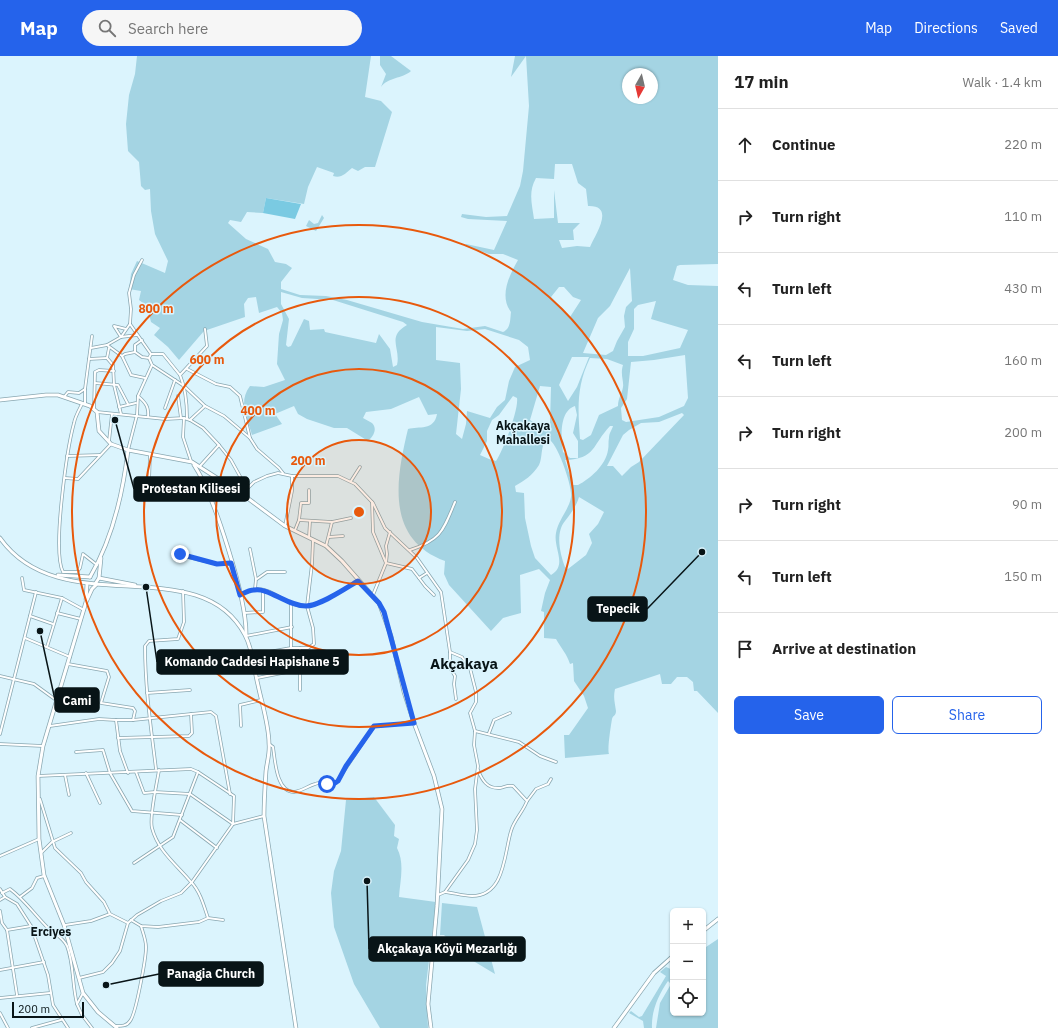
<!DOCTYPE html>
<html lang="en">
<head>
<meta charset="utf-8">
<style>
  :root { --surface:#fff; --page:#f6f6f6; --text:#222; --muted:#767676; --line:#e0e0e0; --accent:#2563eb }
  body { margin:0; font-family:"IBM Plex Sans",sans-serif; background:var(--page); color:var(--text) }
  .controls { position:absolute; right:12px; bottom:12px; display:grid; overflow:hidden; border-radius:6px; box-shadow:0 1px 3px #0004 }
  .controls button { width:36px; height:36px; display:grid; place-items:center; padding:0; border:0; border-bottom:1px solid var(--line); background:var(--surface); color:var(--text); font:20px sans-serif }
  .compass { position:absolute; left:622px; top:12px; width:36px; height:36px; border-radius:50%; background:var(--surface); box-shadow:0 1px 3px #0004; rotate:188deg }
  .scale { position:absolute; left:12px; bottom:10px; width:72px; box-sizing:border-box; padding-left:4px; border:2px solid #081417; border-top:0; font-size:11px; line-height:14px; white-space:nowrap; color:#081417; -webkit-text-stroke:3px #dbf4fd; paint-order:stroke }
  .stop { position:absolute; width:12px; height:12px; margin:-9px; border:3px solid #2563eb; border-radius:50%; background:#fff }
  .stop.end { background:#2563eb; border-color:#fff; box-shadow:0 1px 4px #0008 }
  .list { margin:0; padding:0; list-style:none }
  h2 { display:flex; justify-content:space-between; align-items:center; height:52px; margin:0; padding:0 16px; font-size:17px }
  h2 small { font-size:13px; font-weight:400; color:var(--muted) }
  .list li { display:grid; grid-template-columns:26px 1fr auto; gap:12px; align-items:center; box-sizing:border-box; height:72px; padding:0 16px; border-top:1px solid var(--line) }
  .list b { display:block; font-size:15px; white-space:nowrap }
  .list em { font-size:13px; font-style:normal; color:var(--muted) }
  .actions { display:flex; gap:8px; padding:12px 16px }
  .actions a { flex:1; padding:9px 0; border:1px solid var(--accent); border-radius:6px; text-align:center; font-size:14px; color:var(--accent) }
  .actions .main { background:var(--accent); color:#fff }
  .icon { flex:none; width:22px; height:22px; fill:none; stroke:currentColor; stroke-width:2; stroke-linecap:round; stroke-linejoin:round }
  .map { position:relative; flex:none; width:718px; height:972px; overflow:hidden }
  header { display:flex; align-items:center; gap:24px; box-sizing:border-box; height:56px; padding:0 20px; background:var(--accent); color:#fff }
  header strong { font-size:19px }
  nav { display:flex; gap:22px; margin-inline-start:auto; font-size:14px }
  .search { width:280px; height:36px; background:var(--page); display:flex; align-items:center; gap:10px; box-sizing:border-box; padding:0 14px; border-radius:22px; color:var(--muted); font-size:15px }
  main { display:flex }
  aside { flex:1; background:var(--surface) }
  .map>svg:first-child { display:block }
</style>
</head>
<body>
<header>
<strong>Map</strong>
<div class="search"><svg class="icon" aria-label="search" viewBox="0 0 24 24"><circle cx="10" cy="10" r="6"/><path d="M15 15l6 6"/></svg>Search here</div>
<nav><a>Map</a><a>Directions</a><a>Saved</a></nav>
</header>
<main>
<div class="map">
<svg width="718" height="972" viewBox="0 0 718 972">
  <rect width="100%" height="100%" fill="#dbf4fd"/>
  <g fill="#a4d4e3" fill-rule="evenodd">
    <path d="M137,0h234l-6,41 16,4 11,11 -17,55h-10l-7,4 -6,-3c-6,5 -11,11 -19,8l1,-3 -17,-6 -9,20 -4,17 -38,-6 -3,15 -16,-1 -6,10 -11,-2 -2,3 18,16 22,10 7,13 11,2 6,4 -11,14v7l19,6 26,1 21,4 75,22 41,7 22,-3 18,6c8,-4 7,-12 8,-20 -12,-16 -2,-36 7,-52l-15,-6h-14l-24,-8 1,-2 28,6 13,-29 -39,-2 -7,-2 1,-3 24,3 21,-1 13,-30 3,-15 6,-65 -3,-50 -15,21 4,-21h203v208l-38,1 -3,1 -4,14 15,5 30,1v427l-21,-22h-3l-1,-9 -6,-5h-10l-6,7h-9l-2,-10 -45,15c-2,9 0,14 1,22 0,5 -3,4 -4,8 -1,6 -5,31 -3,35l-44,4 -1,-23h5l19,-27 -4,-12 -10,-15 -1,-18 -3,1c-3,-10 -9,-16 -14,-25l-12,-1v-26l-3,-1 4,-18 5,-13 -11,-11 -19,6 1,38 -18,5 -12,13 -42,-46 -5,-11 1,-13c-60,-22 -49,-82 -37,-132 11,-3 26,2 29,-15l-9,1 -9,-18 -28,12 -25,3 -3,6c3,2 6,3 9,5 6,6 1,14 -4,18l-21,-13h-13l-27,-9 -9,-5 -4,-8 -19,8 7,10 -30,11c-5,-18 -14,-33 -2,-49l14,1 21,-7 -8,-16 2,-30 4,-14 -1,-7 -5,-6 -18,6 -3,-16 -8,1 -4,6 1,13 -41,14 -25,29 -11,-13 -14,-12 6,-7 -9,-6 -4,-16 -8,-6 2,-9 -12,-2 2,-15 6,-13 28,12 3,-12 -13,-27 -4,-23 -1,-22 -5,1 -4,-4 -2,-24 -11,-11 -2,-27 3,-29 6,-21zM628,18h24v24h-24zM555,108h17l6,19 8,6 2,17c28,-1 7,29 2,41l-13,-1 -15,2 -3,-8h15l-1,-10 7,-7h-22l-4,-33v28l-20,1c-2,-15 -6,-27 2,-41l18,1zM630,212l2,33 -6,6 -2,9 1,11 -8,14 -4,10 -7,4 -23,-2 15,-35 12,-12zM559,231h5l9,10 8,3 -11,17 -19,-20zM281,236l21,6 31,2 70,22 4,3c-21,12 -6,23 -10,40l-4,2 -3,-18 -11,-15 -3,9 -51,-11 -1,-3 -14,1 -1,-9 -5,-2 -13,27 -3,1 -2,-2 3,-26 -8,-15zM656,245l-5,18 37,11 -8,18 -37,8h-15v-14l6,-13v-20l4,-4zM436,271l31,4 18,-2 34,11 9,7 2,13 -15,7 -6,14 -4,19 -8,7 -7,11 -23,-7 -1,13 -4,15 -6,-5 5,-45 -1,-26 -24,-3zM685,299l3,43 -4,8 -25,11 -33,5 -4,-2 -1,-12 6,-9 4,-37 23,-2zM572,301h17l-12,30 -9,14 -9,-16zM590,302l17,1 16,6c-3,10 1,16 0,22 -1,7 -5,11 -5,19l-19,9 -8,20 -8,5 -3,-1c-2,-30 -4,-52 10,-81zM540,330l11,1 -1,36 -5,7 -15,-10zM513,340l4,2c2,11 -14,53 -21,63l-7,-2 -9,-4 7,-14v-10l5,-11 7,-5zM575,350l2,9 -4,18 5,8v17h-8l-7,-6c-2,-14 -4,-41 12,-46zM682,357l2,2 -45,47 -8,5 -9,9 -9,-10h-6l16,-31 6,-5 12,-7 18,-1zM610,370h3c-1,4 -4,7 -4,12 -1,4 0,8 -1,12 -2,15 -18,29 -30,35h-5l-8,-25c31,-1 27,-15 45,-34zM548,383c9,2 25,49 23,58 -2,13 -13,23 -15,36 -3,15 12,32 -5,42l-16,-17 -4,-12 -6,-28 -1,-25 -8,-1 -1,-6c9,-5 18,-11 24,-21 4,-7 1,-22 9,-26zM579,441l25,15 -6,12 -9,10 3,9 -6,12 -18,14 -3,-2c-5,-13 -10,-34 0,-46 6,-8 11,-14 14,-24z"/>
    <path d="M380,0h11l20,15c-9,8 -23,6 -30,16l5,-13 -6,-9z"/>
    <polygon points="322,159 324,162 316,175 306,170 309,164 314,168 318,167"/>
    <path d="M374,741l21,28 -1,11 5,3 -2,9c8,15 3,33 2,49l37,5 -10,83 2,43h-48l-26,-44 -20,-57 -3,-34 3,-22 7,-20 5,-51z"/>
    <polygon points="442,847 477,851 495,918 465,900 444,879 440,879"/>
    <path d="M718,883v89h-62l4,-25 11,-19 -3,-3c-9,13 -17,30 -16,47h-8l-1,-7 -14,-8 2,-2 8,6 3,-1 24,-40 -6,-4 6,-5 7,3v43h30v-64z"/>
  </g>
  <polygon fill="#7acae2" points="266,142 301,148 295,163 263,157"/>
  <g fill="none" stroke-linecap="round" stroke-linejoin="round">
    <g stroke="#89a7b1" stroke-width="3.5">
      <g id="street">
        <polyline points="142,204 134,219 129,237 131,253 130,268 151,298 149,302 152,309 184,330 205,350 224,360 250,382"/>
        <polyline points="126,273 114,270 121,281 130,268"/>
        <polyline points="107,289 122,300 131,319 145,322"/>
        <polyline points="91,292 107,289 121,281 137,279"/>
        <polyline points="109,292 107,302 113,309 114,329 121,358"/>
        <polyline points="135,296 135,289 142,284"/>
        <polyline points="151,298 163,298 180,319"/>
        <polyline points="122,300 125,298 135,296 142,301 149,302"/>
        <polyline points="89,303 107,302"/>
        <polyline points="187,313 216,328 230,331 240,340 250,382 257,393 279,412 283,417"/>
        <polyline points="95,327 118,329 128,348"/>
        <path d="M138,340c8,7 11,11 10,21"/>
        <polyline points="178,340 181,362"/>
        <polyline points="64,341 68,336 79,337 85,333"/>
        <path d="M82,348c-3,6 -7,13 -8,19 -7,26 -22,128 -11,149h14l3,-4 3,-14 14,11"/>
        <polyline points="85,348 85,333 92,280"/>
        <polyline points="119,351 136,347"/>
        <polyline points="94,352 95,316 99,314 114,315"/>
        <polyline points="165,352 175,324"/>
        <polyline points="97,356 165,363 184,362 190,364 203,372 219,389 231,404 247,433"/>
        <polyline points="184,362 183,381 191,405"/>
        <path d="M187,362c0,-14 -2,-31 -7,-43l27,-29 -2,-17"/>
        <polyline points="190,364 205,350"/>
        <polyline points="109,385 112,358"/>
        <polyline points="128,394 137,359 138,340 152,309"/>
        <polyline points="67,400 100,399"/>
        <polyline points="200,410 219,389"/>
        <polyline points="65,422 78,423 111,388"/>
        <polyline points="351,425 360,411"/>
        <polyline points="149,427 150,398"/>
        <polyline points="242,438 254,426 267,420 278,417 292,420 338,420 355,428 373,447 385,472 417,502 441,536 450,596 462,601 470,612 476,636 476,646 470,657 475,675 474,689 478,710 475,733 477,774 475,788 468,804 445,836 438,839"/>
        <polyline points="372,446 373,476 386,507 412,513 419,522 427,517"/>
        <polyline points="299,464 332,466 351,462"/>
        <polyline points="285,470 292,435 292,420"/>
        <polyline points="295,474 299,464 301,447 309,447 309,434"/>
        <polyline points="309,481 310,465"/>
        <polyline points="329,481 343,480"/>
        <polyline points="326,490 332,466"/>
        <polyline points="250,493 256,523 255,533"/>
        <path d="M410,494c31,-10 33,-19 45,-48"/>
        <polyline points="175,498 217,508 231,507"/>
        <polyline points="22,522 24,534 62,542 84,554"/>
        <polyline points="419,522 425,530 434,539"/>
        <polyline points="257,523 267,516 285,516"/>
        <path d="M240,539c5,-2 10,-5 15,-6 19,-2 33,20 53,17 15,-2 37,-18 50,-25"/>
        <polyline points="373,539 386,507 387,498 386,490 390,476"/>
        <polyline points="57,557 81,563"/>
        <polyline points="244,557 263,556 263,535"/>
        <polyline points="30,560 53,568"/>
        <polyline points="246,580 292,571"/>
        <polyline points="25,582 70,601"/>
        <polyline points="47,591 62,542"/>
        <polyline points="291,592 291,548"/>
        <polyline points="450,596 450,612 455,620 454,628 456,643"/>
        <polyline points="252,599 291,592 308,592 314,588 313,572 307,550 312,508 313,484"/>
        <polyline points="68,608 107,615 109,621 101,647 133,652 135,655 133,664"/>
        <polyline points="0,620 34,628 56,644"/>
        <polyline points="257,622 287,616"/>
        <polyline points="300,634 300,592"/>
        <polyline points="147,637 190,634"/>
        <polyline points="50,670 99,663 116,664"/>
        <polyline points="241,670 240,649 261,644"/>
        <polyline points="475,675 519,686 540,700 556,706"/>
        <polyline points="489,677 494,664 510,657"/>
        <polyline points="0,678 36,536"/>
        <polyline points="118,682 189,680 192,677 191,658"/>
        <polyline points="0,688 43,690"/>
        <path d="M269,688l4,3c2,12 3,45 21,45 8,-1 14,-6 21,-8 7,-3 14,2 21,-1l38,-57 40,-3"/>
        <polyline points="76,696 103,694 110,717 132,755 182,759"/>
        <path d="M156,713c-5,-41 -11,-81 -11,-123l4,-5 29,-2 6,-17 -1,-31"/>
        <path d="M159,714c-2,13 -10,47 -7,58 6,23 24,36 39,54 9,9 13,24 17,36"/>
        <path d="M478,714c4,10 9,19 22,18 5,-1 8,-3 13,-2l14,15 9,-12 12,-5 3,-5"/>
        <polyline points="136,716 144,737 155,736 190,738 233,768"/>
        <polyline points="86,717 100,747"/>
        <polyline points="128,717 120,695 116,664 133,664 211,656 216,660 230,738"/>
        <polyline points="65,719 69,739"/>
        <polyline points="38,720 191,713 198,716 234,740 233,768"/>
        <polyline points="40,743 55,792 81,817 86,826 104,846 110,858 128,867"/>
        <polyline points="180,764 217,792"/>
        <polyline points="41,797 52,786 71,777"/>
        <polyline points="0,800 39,783"/>
        <polyline points="134,807 173,781 198,716"/>
        <polyline points="0,833 5,841 17,848 31,870 48,919 53,949 68,972"/>
        <path d="M445,836c9,1 19,4 27,4 33,0 32,-42 39,-65 3,-11 12,-19 16,-30"/>
        <path d="M2,837l8,-4c15,11 24,25 37,38 6,6 16,10 20,19 7,18 5,39 10,58"/>
        <polyline points="20,841 32,832 37,822 44,820"/>
        <polyline points="0,844 5,841"/>
        <polyline points="0,855 2,867 7,874 17,939"/>
        <polyline points="131,864 141,870 158,871 199,866 208,862 223,864"/>
        <polyline points="65,869 91,865 110,858"/>
        <polyline points="7,874 31,870"/>
        <polyline points="0,914 44,906"/>
        <polyline points="79,922 103,916 112,907 120,895 128,867 137,859 161,845 181,837 192,826 233,768 264,760"/>
        <polyline points="83,937 77,948 82,959 92,972"/>
        <polyline points="0,942 50,937"/>
        <polyline points="0,957 8,972"/>
        <path d="M116,970c6,0 11,0 14,-5 6,-7 16,-63 16,-74 0,-7 -3,-14 -5,-21"/>
        <polyline points="32,972 61,964"/>
      </g>
    </g>
    <g stroke="#89a7b1" stroke-width="4.5">
      <g id="secondary">
        <polyline points="0,344 46,339 58,339 90,350 97,356 99,375 111,388 128,394 192,406 242,438 285,470 326,490 342,505 379,547 391,580 404,636 414,667 434,720 442,753 437,850 428,948 431,972"/>
        <path d="M194,409c20,30 53,134 52,170"/>
        <path d="M0,482c61,86 199,10 245,97 8,15 9,34 13,50 4,19 11,40 11,59 1,9 -2,18 -3,27 -1,15 -2,30 -2,45l32,212"/>
        <polyline points="58,519 90,521"/>
        <path d="M90,521c23,-39 33,-84 38,-127"/>
        <polyline points="99,522 101,502"/>
        <polyline points="95,528 99,522 135,529"/>
        <polyline points="96,529 92,533 86,546 43,690 38,720 39,783 44,819 64,869 83,937 98,956 117,972"/>
        <polyline points="86,544 87,528"/>
        <polyline points="703,875 718,863"/>
        <polyline points="614,972 654,917 673,900"/>
      </g>
    </g>
    <use href="#street" stroke="#fff" stroke-width="2"/>
    <use href="#secondary" stroke="#fff" stroke-width="3"/>
  </g>
  <g fill="none" stroke-linecap="round" stroke-linejoin="round">
    <path stroke="#2563eb" stroke-width="5" d="M180,498l37,10 14,-1 9,32c4,-2 9,-5 14,-5 14,-3 33,16 52,16 14,0 40,-18 52,-25l21,22 5,9 30,111 -40,3 -28,40 -8,15 -6,4 -5,-1"/>
  </g>
  <circle cx="359" cy="456" r="72" fill="#e8590c" fill-opacity=".12"/>
  <g fill="none" stroke="#e8590c" stroke-width="2">
    <circle cx="359" cy="456" r="72"/>
    <circle cx="359" cy="456" r="143"/>
    <circle cx="359" cy="456" r="215"/>
    <circle cx="359" cy="456" r="287"/>
  </g>
  <g text-anchor="middle" dominant-baseline="central" stroke-width="3" stroke-linejoin="round" paint-order="stroke">
    <g font-size="12" font-weight="bold" fill="#081417" stroke="#dbf4fd">
      <text x="523" y="369">Akçakaya<tspan x="523" dy="14">Mahallesi</tspan></text>
      <text x="51" y="875">Erciyes</text>
    </g>
    <g font-size="15" font-weight="bold" fill="#081417" stroke="#dbf4fd">
      <text x="464" y="607">Akçakaya</text>
    </g>
  </g>
  <circle cx="359" cy="456" r="6" fill="#e8590c" stroke="#dbf4fd" stroke-width="2"/>
  <g font-size="12" text-anchor="middle" font-weight="bold" fill="#e8590c" stroke="#dbf4fd" stroke-width="3" stroke-linejoin="round" paint-order="stroke">
    <text x="156" y="257">800 m</text>
    <text x="207" y="308">600 m</text>
    <text x="258" y="359">400 m</text>
    <text x="308" y="409">200 m</text>
  </g>
  <path fill="none" stroke="#081417" stroke-width="1.5" d="M115 364L134 433M702 496L647 553M146 531L157 606M40 575L55 644M367 825L369 893M106 929L159 918"/>
  <g fill="#081417" stroke="#dbf4fd" stroke-width="1.5">
    <circle cx="115" cy="364" r="4"/>
    <circle cx="702" cy="496" r="4"/>
    <circle cx="146" cy="531" r="4"/>
    <circle cx="40" cy="575" r="4"/>
    <circle cx="367" cy="825" r="4"/>
    <circle cx="106" cy="929" r="4"/>
  </g>
  <g fill="#081417" stroke="#081417" stroke-width="1.5">
    <rect x="134" y="421" width="115" height="24" rx="4"/>
    <rect x="588" y="541" width="59" height="24" rx="4"/>
    <rect x="157" y="594" width="191" height="24" rx="4"/>
    <rect x="55" y="632" width="44" height="24" rx="4"/>
    <rect x="369" y="881" width="156" height="24" rx="4"/>
    <rect x="159" y="906" width="104" height="24" rx="4"/>
  </g>
  <g font-size="12" text-anchor="middle" font-weight="bold" fill="#fff">
    <text x="191" y="437">Protestan Kilisesi</text>
    <text x="618" y="557">Tepecik</text>
    <text x="252" y="610">Komando Caddesi Hapishane 5</text>
    <text x="77" y="649">Cami</text>
    <text x="447" y="897">Akçakaya Köyü Mezarlığı</text>
    <text x="211" y="922">Panagia Church</text>
  </g>
</svg>
<div class="controls">
<button>+</button>
<button>−</button>
<button><svg class="icon" aria-label="locate" viewBox="0 0 24 24"><circle cx="12" cy="12" r="6"/><path d="M12 2v4M12 18v4M2 12h4M18 12h4"/></svg></button>
</div>
<svg class="compass" viewBox="-18 -18 36 36"><path d="M0-13l5 13h-10z" fill="#e53935"/><path d="M0 13l5-13h-10z" fill="#767676"/></svg>
<div class="scale">200 m</div>
<div class="stop" style="left:327px;top:728px"></div>
<div class="stop end" style="left:180px;top:498px"></div>
</div>
<aside>
<h2>17 min<small>Walk · 1.4 km</small></h2>
<ul class="list">
<li><svg class="icon" aria-label="ahead" viewBox="0 0 24 24"><path d="M12 20V5M6 11l6-6 6 6"/></svg><div><b>Continue</b></div><em>220 m</em></li>
<li><svg class="icon" aria-label="right" viewBox="0 0 24 24"><path d="M7 20v-9h11M14 6l5 5-5 5"/></svg><div><b>Turn right</b></div><em>110 m</em></li>
<li><svg class="icon" aria-label="left" viewBox="0 0 24 24"><path d="M17 20v-9H6M10 6l-5 5 5 5"/></svg><div><b>Turn left</b></div><em>430 m</em></li>
<li><svg class="icon" aria-label="left" viewBox="0 0 24 24"><path d="M17 20v-9H6M10 6l-5 5 5 5"/></svg><div><b>Turn left</b></div><em>160 m</em></li>
<li><svg class="icon" aria-label="right" viewBox="0 0 24 24"><path d="M7 20v-9h11M14 6l5 5-5 5"/></svg><div><b>Turn right</b></div><em>200 m</em></li>
<li><svg class="icon" aria-label="right" viewBox="0 0 24 24"><path d="M7 20v-9h11M14 6l5 5-5 5"/></svg><div><b>Turn right</b></div><em>90 m</em></li>
<li><svg class="icon" aria-label="left" viewBox="0 0 24 24"><path d="M17 20v-9H6M10 6l-5 5 5 5"/></svg><div><b>Turn left</b></div><em>150 m</em></li>
<li><svg class="icon" aria-label="arrive" viewBox="0 0 24 24"><path d="M6 21V4h12l-3 4 3 4H6"/></svg><div><b>Arrive at destination</b></div></li>
</ul>
<div class="actions"><a class="main">Save</a><a>Share</a></div>
</aside>
</main>
</body>
</html>
